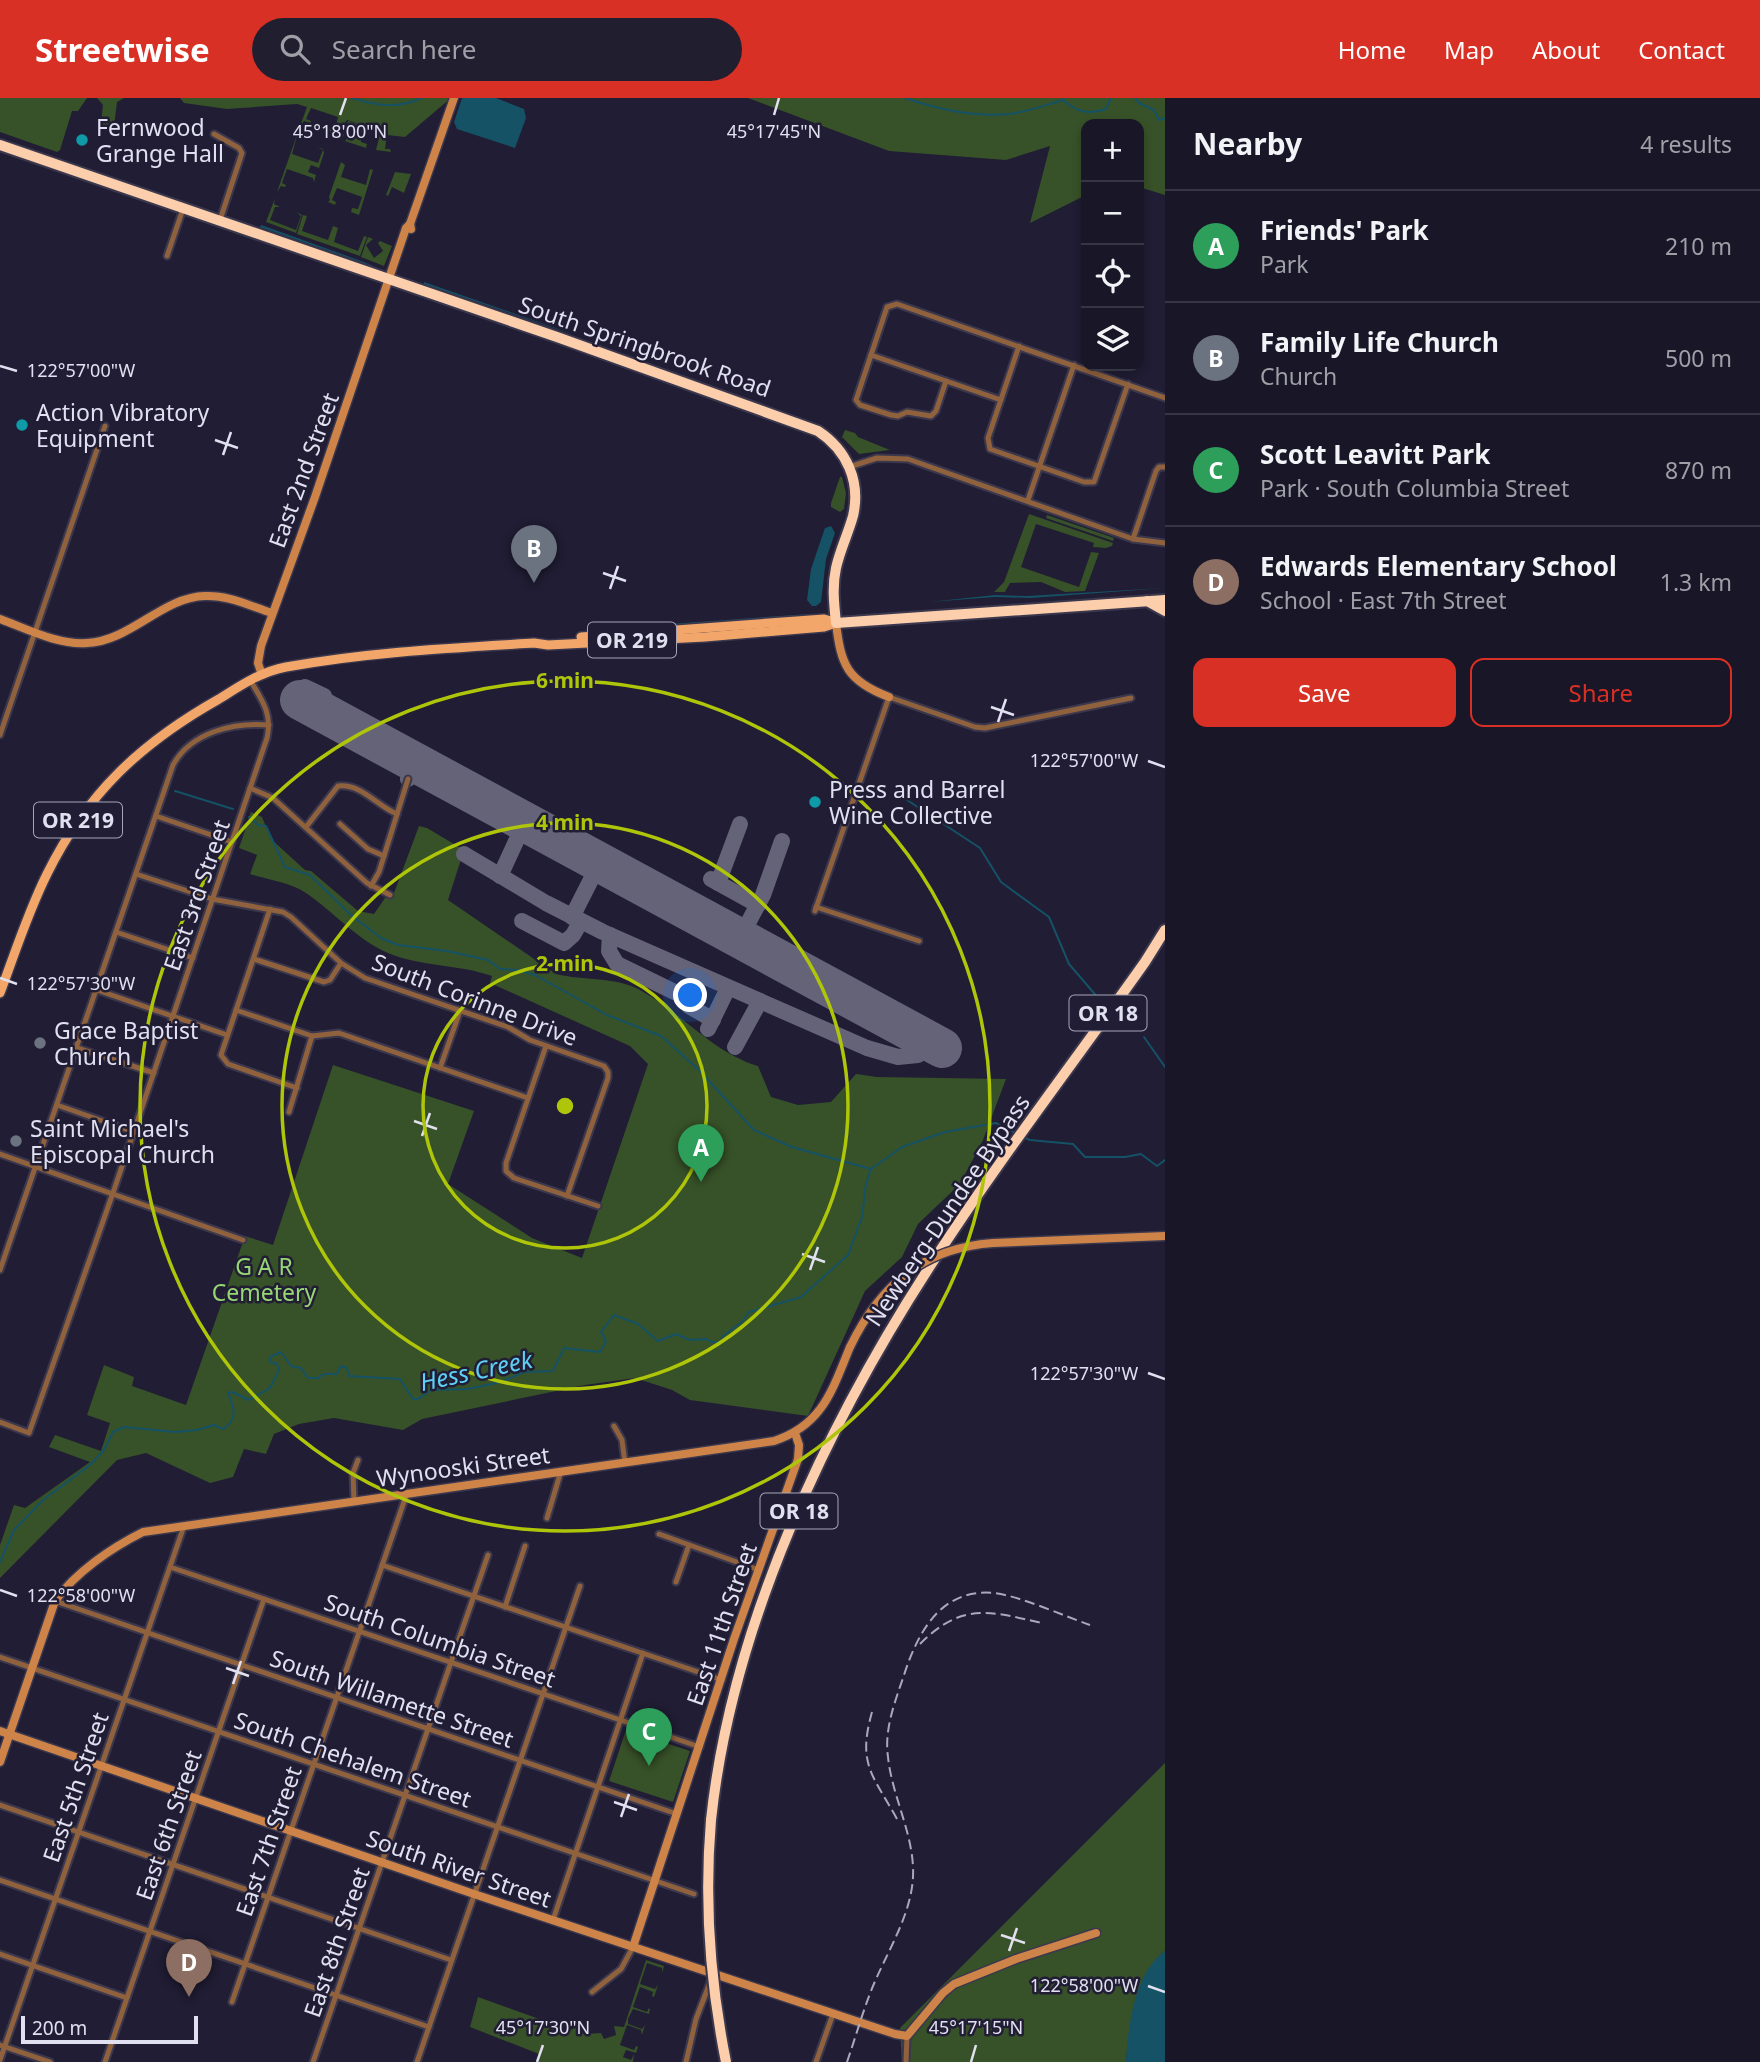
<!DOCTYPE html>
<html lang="en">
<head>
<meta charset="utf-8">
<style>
  :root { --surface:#181627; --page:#211f2f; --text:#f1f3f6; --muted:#9f9fa7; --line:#363544; --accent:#d93025 }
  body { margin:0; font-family:"Noto Sans",sans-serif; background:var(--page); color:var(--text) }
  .controls { position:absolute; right:21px; top:21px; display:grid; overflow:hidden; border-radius:14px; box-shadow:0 4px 10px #0003 }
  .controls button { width:63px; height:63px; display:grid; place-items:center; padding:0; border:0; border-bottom:2px solid var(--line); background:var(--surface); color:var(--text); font:35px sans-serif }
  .scale { position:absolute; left:21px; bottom:18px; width:177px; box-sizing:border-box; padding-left:7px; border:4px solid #e1e0f0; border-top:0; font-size:19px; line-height:24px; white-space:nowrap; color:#e1e0f0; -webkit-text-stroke:5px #201d34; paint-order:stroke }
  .you { position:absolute; left:691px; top:898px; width:24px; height:24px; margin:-18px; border:5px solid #fff; border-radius:50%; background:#1a73e8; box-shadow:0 0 0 10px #1a73e833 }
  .badge { display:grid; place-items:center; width:46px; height:46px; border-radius:50%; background:var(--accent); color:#fff; font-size:23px; font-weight:700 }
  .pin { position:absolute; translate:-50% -58px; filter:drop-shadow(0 2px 4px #0008) }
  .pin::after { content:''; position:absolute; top:37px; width:24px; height:21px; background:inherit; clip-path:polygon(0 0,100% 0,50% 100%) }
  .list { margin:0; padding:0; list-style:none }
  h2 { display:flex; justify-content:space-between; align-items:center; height:91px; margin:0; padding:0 28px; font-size:30px }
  h2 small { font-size:23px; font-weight:400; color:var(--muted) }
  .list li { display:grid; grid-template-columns:46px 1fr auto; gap:21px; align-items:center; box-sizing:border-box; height:112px; padding:0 28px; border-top:2px solid var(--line) }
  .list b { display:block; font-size:26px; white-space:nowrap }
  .list p { margin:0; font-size:23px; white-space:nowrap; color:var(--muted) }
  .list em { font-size:23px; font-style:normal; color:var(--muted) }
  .actions { display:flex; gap:14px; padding:21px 28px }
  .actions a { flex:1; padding:16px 0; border:2px solid var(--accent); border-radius:14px; text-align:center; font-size:24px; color:var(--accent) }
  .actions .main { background:var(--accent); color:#fff }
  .icon { flex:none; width:38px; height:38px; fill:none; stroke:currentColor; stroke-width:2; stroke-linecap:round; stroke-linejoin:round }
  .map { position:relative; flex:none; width:1165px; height:1964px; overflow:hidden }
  header { display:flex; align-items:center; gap:42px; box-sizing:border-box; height:98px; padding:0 35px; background:var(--accent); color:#fff }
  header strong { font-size:33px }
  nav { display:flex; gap:38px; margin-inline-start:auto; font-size:24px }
  .search { width:490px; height:63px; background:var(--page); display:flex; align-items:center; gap:18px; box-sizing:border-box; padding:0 24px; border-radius:38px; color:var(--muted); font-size:26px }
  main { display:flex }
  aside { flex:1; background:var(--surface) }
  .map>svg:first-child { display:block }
</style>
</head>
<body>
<header>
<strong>Streetwise</strong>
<div class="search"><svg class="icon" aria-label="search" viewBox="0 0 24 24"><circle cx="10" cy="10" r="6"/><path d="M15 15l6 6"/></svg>Search here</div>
<nav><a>Home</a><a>Map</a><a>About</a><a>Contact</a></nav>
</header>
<main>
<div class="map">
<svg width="1165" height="1964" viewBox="0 0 1165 1964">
  <rect width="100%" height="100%" fill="#201d34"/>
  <g fill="#375128">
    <polygon points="0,0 87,0 78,13 72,13 60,52 57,54 0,34"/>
    <polygon points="97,0 124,0 117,4 114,28 110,30 105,29 101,24 103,7"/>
    <polygon points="180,0 451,0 405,39 387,37 385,51 390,51 391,54 376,52 380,36 364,32 361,44 367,46 366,50 345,43 347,40 352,43 359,35 347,25 348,23 370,29 347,22 339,33 344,37 342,40 327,32 328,29 335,31 338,19 311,10 306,21 311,23 311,25 304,23 300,28 307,9 297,6 227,11 184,5"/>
    <polygon points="748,0 1165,0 1165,97 1139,89 1139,26 1086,26 1086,97 1030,125 1050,48 1006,62 889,53"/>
    <polygon points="298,34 292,56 318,65 323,52 318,49 323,51 324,55 319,70 311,67 308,74 316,77 314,84 313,80 287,71 282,85 286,87 285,89 281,88 277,94"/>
    <polygon points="341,64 345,67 341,79 366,87 370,71 373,72 359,117 351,114 352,110 358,111 362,99 337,90 332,102 336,104 335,107 328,104 330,102 329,99"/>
    <polygon points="395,74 411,76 404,95 392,89 388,98 386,97"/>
    <polygon points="275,100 274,106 280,109 275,109 270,122 296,132 301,118 296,114 302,117 296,135 266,124"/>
    <polygon points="303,117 307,118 302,133 328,142 333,128 338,130 334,144 358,153 364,138 367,139 360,158 297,136"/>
    <polygon points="368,139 373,141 366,147 374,160 383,153 378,145 380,143 392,148 384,168 361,159"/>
    <polygon points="845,332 855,335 858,339 890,352 859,356 842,339"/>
    <polygon points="840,379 842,379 846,395 844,411 840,414 831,409 831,405"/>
    <polygon points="1029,416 1113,445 1112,448 1106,450 1093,449 1094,445 1036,426 1021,469 1079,489 1091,454 1099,455 1085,493 1065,494 1041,484 1010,485 1005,494 994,494 1004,484"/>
    <polygon points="1047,417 1114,440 1113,443 1046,420"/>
    <path d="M251,714l11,5 9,22 34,31 6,1 47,40 16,3 11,-16 9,-5 25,-67 8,2 37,22 -16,50 108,74c28,7 58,2 84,16 41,22 73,63 118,76l13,31 27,8 33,-3 25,-28 21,3 129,2 -23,61 -23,44 -42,40 -16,33 -37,34 -57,125 -118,-16 -18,-10 -37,-12 -50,7 -163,34 -19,11 -69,-12 -35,6 -25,10 -8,20 -22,-5 -11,28 -23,6 -64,-30 -29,7 -117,118v-33l14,-40 11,3 65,-46 -41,-15 6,-12 46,16 9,-28 -23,-8 17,-50 30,12 -2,9 54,19 59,-169 28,9 60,-180 141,46 -26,73 84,54 50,20 66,-194 -18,-18 -140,-63 2,-7c-34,-12 -71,-9 -104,-23 -32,-14 -54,-41 -82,-60 -16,-11 -38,-13 -56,-19l7,-19 -18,-7z"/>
    <polygon points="626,1632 690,1653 673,1704 609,1683"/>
    <path d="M1165,1665v188c-26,19 -37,80 -39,111h-224l-2,-34z"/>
    <polygon points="646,1862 664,1868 662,1875 662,1870 647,1865 640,1886 655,1891 658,1887 654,1899 652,1898 653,1894 640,1889 633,1909 647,1914 649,1910 650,1911 649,1916 633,1911 628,1921 628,1926 642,1931 645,1927 642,1937 641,1932 627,1927 620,1947 634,1952 636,1948 638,1949 636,1955 626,1952 623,1959 631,1962 634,1956 633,1964 537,1964 539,1956 470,1929 478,1899 553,1926 566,1934 577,1929 583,1936 601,1935 604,1941 616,1937 614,1928 624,1929"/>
  </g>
  <g fill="#155266">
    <polygon points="462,0 496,0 524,11 526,20 515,50 457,31 454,24"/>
    <polygon points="261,127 364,164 378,170 260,129"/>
    <polygon points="424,184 567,234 575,237 424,186"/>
    <polygon points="831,428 835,435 826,461 821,504 816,508 812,508 807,502 811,471 825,430"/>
    <polygon points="1165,490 1031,500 995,499 929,504 995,497 1027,498"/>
    <polygon points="809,516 803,518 604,532 614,530"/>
    <path d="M1165,1853v111h-39c2,-35 8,-89 39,-111z"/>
  </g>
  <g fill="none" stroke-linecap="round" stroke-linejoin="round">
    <g stroke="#155266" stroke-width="2">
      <path d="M352,0c26,8 45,11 70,0"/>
      <path d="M905,0c32,11 70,19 104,16 18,-2 37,-9 54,-14"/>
      <path d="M1064,0l-1,2c14,12 25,15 43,9l5,-11"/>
      <polyline points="1135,0 1139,5 1154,12 1159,22 1165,20"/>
      <polyline points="175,693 233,711"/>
      <polyline points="904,700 980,750 1001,784 1049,819 1069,866 1099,901"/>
      <polyline points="249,719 258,727 266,728 285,769 310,777 351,817 381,840 398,847 447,853 488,862 500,871 517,872 535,877 607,917 661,938 699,972 754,1032 792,1049 871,1071"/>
      <polyline points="1144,939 1165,969"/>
      <polyline points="1023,1039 1030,1042 1073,1046 1085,1059 1125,1059 1141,1056 1157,1068 1165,1062"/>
      <path d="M0,1464l14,-32 29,-30 47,-35 14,-15 9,-18 11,-5 51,5 22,-2 17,-5 9,4c16,-10 11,-22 5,-36l4,-1 17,8 21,-12 9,-18 -2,-6 -7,-2v-5l11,-5 10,14 10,2 7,10h10l6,-4h13l4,-8 6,2 2,8 51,3 13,20h5l13,-9 37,-1 33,-7 23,-10 29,-1 11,-23 36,4 6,-11 -5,-9 13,-17 24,9 20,17 18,-7 14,6 17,-1 4,3h11l1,-6 19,-14 7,-10 52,-15 47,-42 14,-38 4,-33 5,-15 31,-22 43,-15 51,-9 19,10"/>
    </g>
    <g stroke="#656378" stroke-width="16">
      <polyline points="300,602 299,596 302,591 305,589 324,598 325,615"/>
      <polyline points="408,681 416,664"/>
      <polyline points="464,756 546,805 603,834 867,950 898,959 918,957 925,948 921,938"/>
      <polyline points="500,778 525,724"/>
      <polyline points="711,781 758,807"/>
      <polyline points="718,785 740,726"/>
      <polyline points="572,819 600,764"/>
      <polyline points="522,823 564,845 573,837 581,823"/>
      <polyline points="610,837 609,853 617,866 689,901"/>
      <polyline points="740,840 763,797 782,743"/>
      <polyline points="699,878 689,901 689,908 713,922"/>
      <polyline points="708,931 728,890"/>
      <polyline points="735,949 760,903"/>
    </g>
    <polyline stroke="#656378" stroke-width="40" points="300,602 942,950"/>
    <g stroke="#3b384e" stroke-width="9">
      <g id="street">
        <polyline points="214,36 239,50 242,55 220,122"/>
        <polyline points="167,158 183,111"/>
        <polyline points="1019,248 988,340 990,351 1084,384 1094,384 1128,286"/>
        <polyline points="871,257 1001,302"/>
        <polyline points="946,283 936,313 931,318 907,314 898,318 891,317 860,307 856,302 887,209 897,206 1165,300"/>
        <polyline points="849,369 877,360 908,361 1133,441 1165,445"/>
        <polyline points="1028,402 1074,267"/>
        <polyline points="1133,441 1156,373 1159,369 1165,369"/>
        <polyline points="0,637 105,328"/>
        <polyline points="250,690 273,700 367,785 390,797"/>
        <polyline points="156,718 232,744"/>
        <polyline points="340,726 368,751 384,758"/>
        <path d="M306,729l32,-41c23,-3 39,20 59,28"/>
        <polyline points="136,776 212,801 283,814 291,819 341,865 365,880 508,929 530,942 604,968 608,974 608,980 567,1098"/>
        <polyline points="371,788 379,774 408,681"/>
        <polyline points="816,809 919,843"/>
        <polyline points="270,811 221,957 228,966 297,990"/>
        <polyline points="815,813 889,599 975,629 985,630 1131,600"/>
        <polyline points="116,834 193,860"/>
        <polyline points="254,861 324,884 330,882 341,865"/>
        <polyline points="97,892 227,937"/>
        <polyline points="236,912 312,938 339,935 528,1000"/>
        <polyline points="546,948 506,1065 506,1073 514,1080 598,1108"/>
        <polyline points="77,950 154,975"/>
        <polyline points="440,970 460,913"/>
        <polyline points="57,1007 134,1034"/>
        <polyline points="289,1014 312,938"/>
        <polyline points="0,1056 243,1142"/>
        <path d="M0,1172l173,-505c18,-33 61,-43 96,-40"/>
        <path d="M0,1324l29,11 86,-246 152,-449c5,-22 -3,-35 -14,-53"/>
        <polyline points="614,1328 622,1342 625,1365"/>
        <polyline points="354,1403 353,1375 358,1362"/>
        <polyline points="547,1420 561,1373"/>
        <polyline points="659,1436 759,1472"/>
        <polyline points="382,1467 722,1582"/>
        <polyline points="170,1469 700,1649"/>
        <polyline points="676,1484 689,1447"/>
        <polyline points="55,1503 677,1716"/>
        <polyline points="505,1509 525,1448"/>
        <polyline points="0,1559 694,1796"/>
        <polyline points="0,1707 451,1862"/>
        <polyline points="0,1782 429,1929"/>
        <polyline points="553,1822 643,1555"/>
        <polyline points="0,1856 127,1900"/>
        <polyline points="592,1894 621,1871 633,1849"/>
        <polyline points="232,1904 407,1395"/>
        <polyline points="0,1947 50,1964"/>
        <polyline points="0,1962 184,1428"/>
        <polyline points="105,1964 264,1501"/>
        <polyline points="313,1964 488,1457"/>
        <polyline points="417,1964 580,1488"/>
        <polyline points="686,1964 696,1921 711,1882"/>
        <polyline points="816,1964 833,1916"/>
        <polyline points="906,1964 907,1938"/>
      </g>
    </g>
    <g stroke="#3b384e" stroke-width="11">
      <g id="secondary">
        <polyline points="411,131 410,126 454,0"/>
        <path d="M0,521c27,10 58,26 87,24 44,-2 75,-46 118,-47 24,-1 45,10 67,17"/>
        <path d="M836,525c5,42 11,58 53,74"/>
        <polyline points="262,577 258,565 261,548 315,399 406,130 410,126"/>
        <polyline points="993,1145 1165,1138"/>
        <polyline points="0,1633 474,1796 895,1936 907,1938 943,1895 954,1886 1016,1861 1096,1835"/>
        <path d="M0,1664l55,-161c21,-29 56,-53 88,-69l631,-91c49,-16 58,-51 76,-94"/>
        <polyline points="633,1849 734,1541 798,1361 799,1347 795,1335"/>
      </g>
    </g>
    <g stroke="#3b384e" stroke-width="12">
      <g id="primary">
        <polyline points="581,539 824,521 835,524"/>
        <path d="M0,895c15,-40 28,-81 47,-119 40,-81 94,-131 172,-175 21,-13 41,-27 67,-32 82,-15 165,-19 248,-24l14,2 157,-8 119,-10 12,-4"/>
      </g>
    </g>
    <g stroke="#3b384e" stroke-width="14">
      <g id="highway">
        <path d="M0,47l557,192 261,94c29,19 43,51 35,85 -5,18 -13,34 -17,52 -4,18 -2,36 0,55l329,-23"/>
        <polyline points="1147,503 1165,513"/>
        <path d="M711,1722c21,-196 116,-396 223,-560 66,-102 141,-199 211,-298l20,-32"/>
      </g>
    </g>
    <use href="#street" stroke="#8f613d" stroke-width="5"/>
    <use href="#secondary" stroke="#ce8449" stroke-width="8"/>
    <use href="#primary" stroke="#f3a66a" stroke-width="9"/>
    <use href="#highway" stroke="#fcceac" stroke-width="10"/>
    <g stroke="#aaa9bb" stroke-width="2" stroke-dasharray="10 5" stroke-linecap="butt">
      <path d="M920,1546c42,-42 69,-33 122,-21"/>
      <path d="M872,1614c-15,53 1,63 25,107"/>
      <path d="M847,1964c8,-23 15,-48 24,-71 14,-36 40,-74 42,-114 2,-41 -21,-80 -25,-120 -4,-28 7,-55 16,-82 14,-43 37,-87 90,-82 26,3 70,23 96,32"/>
    </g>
    <g stroke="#3b384e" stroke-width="11" stroke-linecap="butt">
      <path id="secondary-bridge" d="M850,1249c30,-62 73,-99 143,-104"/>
    </g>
    <g stroke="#3b384e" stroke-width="14" stroke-linecap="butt">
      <path id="highway-bridge" d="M711,1722c-7,82 -1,162 15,242"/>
    </g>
    <use href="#secondary-bridge" stroke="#ce8449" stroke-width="8"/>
    <use href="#highway-bridge" stroke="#fcceac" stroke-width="10"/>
  </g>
  <path fill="none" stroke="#e1e0f0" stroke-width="2.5" d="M340,17l6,-17M774,17l5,-17M0,268l17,5M215,342l23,8M223,357l8,-23M603,475l23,8M610,491l8,-23M991,609l23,8M998,624l8,-23M1148,663l17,6M0,880l17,6M414,1023l23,8M422,1038l8,-23M802,1156l23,8M810,1172l8,-23M1148,1275l17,6M0,1492l17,6M226,1570l23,8M233,1586l8,-23M614,1704l23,8M621,1719l8,-23M1001,1837l24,8M1009,1853l8,-23M1148,1888l17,6M537,1964l6,-17M971,1964l5,-17"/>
  <g fill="none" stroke="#aec509" stroke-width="3.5">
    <circle cx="565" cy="1008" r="142"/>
    <circle cx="565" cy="1008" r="283"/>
    <circle cx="565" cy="1008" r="425"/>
  </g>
  <g fill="#0f9aa8" stroke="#201d34" stroke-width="2.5">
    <circle cx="82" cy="42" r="7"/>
    <circle cx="22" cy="327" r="7"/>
    <circle cx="815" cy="704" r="7"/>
  </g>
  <g fill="#6b7280" stroke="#201d34" stroke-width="2.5">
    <circle cx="40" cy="945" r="7"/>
    <circle cx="16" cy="1043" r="7"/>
  </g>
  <g text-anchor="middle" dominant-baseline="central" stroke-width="5" stroke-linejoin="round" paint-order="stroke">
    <g fill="#201d34" stroke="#a7a6b8" stroke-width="2">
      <rect x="588" y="524.5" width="88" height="35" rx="5"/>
      <rect x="34" y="704.5" width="88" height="35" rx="5"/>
      <rect x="1069.5" y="897.5" width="77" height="35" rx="5"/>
      <rect x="760.5" y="1395.5" width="77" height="35" rx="5"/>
    </g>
    <g font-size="21" font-weight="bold" fill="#e1e0f0">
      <text x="632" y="542">OR 219</text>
      <text x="78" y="722">OR 219</text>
      <text x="1108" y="915">OR 18</text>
      <text x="799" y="1413">OR 18</text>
    </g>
    <g font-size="23" fill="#e1e0f0" stroke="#201d34" text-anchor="start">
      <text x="96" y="29">Fernwood<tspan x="96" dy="26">Grange Hall</tspan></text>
      <text x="36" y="314">Action Vibratory<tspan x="36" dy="26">Equipment</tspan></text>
      <text x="829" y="691">Press and Barrel<tspan x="829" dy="26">Wine Collective</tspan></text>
      <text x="54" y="932">Grace Baptist<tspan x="54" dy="26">Church</tspan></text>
      <text x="30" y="1030">Saint Michael's<tspan x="30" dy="26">Episcopal Church</tspan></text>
    </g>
    <g font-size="23" fill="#e1e0f0" stroke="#201d34">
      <text transform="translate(645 248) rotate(19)">South Springbrook Road</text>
      <text transform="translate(303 372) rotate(-70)">East 2nd Street</text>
      <text transform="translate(196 797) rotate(-71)">East 3rd Street</text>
      <text transform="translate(475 901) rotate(21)">South Corinne Drive</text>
      <text transform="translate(947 1112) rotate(-56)">Newberg-Dundee Bypass</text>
      <text transform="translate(463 1368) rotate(-8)">Wynooski Street</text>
      <text transform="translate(721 1526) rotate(-71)">East 11th Street</text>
      <text transform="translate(440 1542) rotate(19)">South Columbia Street</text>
      <text transform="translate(392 1600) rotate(19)">South Willamette Street</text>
      <text transform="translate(353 1661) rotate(19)">South Chehalem Street</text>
      <text transform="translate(75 1689) rotate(-71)">East 5th Street</text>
      <text transform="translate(168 1727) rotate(-71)">East 6th Street</text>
      <text transform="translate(268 1743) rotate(-71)">East 7th Street</text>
      <text transform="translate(459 1770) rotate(19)">South River Street</text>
      <text transform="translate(336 1844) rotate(-71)">East 8th Street</text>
    </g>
    <g font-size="23" fill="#98d674" stroke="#201d34">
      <text x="264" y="1168">G A R<tspan x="264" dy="26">Cemetery</tspan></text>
    </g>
    <g font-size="24" font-style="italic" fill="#60cff6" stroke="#201d34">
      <text transform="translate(476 1272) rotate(-12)">Hess Creek</text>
    </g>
  </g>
  <g font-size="18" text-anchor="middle" fill="#e1e0f0" stroke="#201d34" stroke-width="5" stroke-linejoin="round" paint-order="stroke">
    <text x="340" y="40">45°18'00"N</text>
    <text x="774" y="40">45°17'45"N</text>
    <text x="81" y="279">122°57'00"W</text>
    <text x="1084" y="669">122°57'00"W</text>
    <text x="81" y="892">122°57'30"W</text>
    <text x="1084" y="1282">122°57'30"W</text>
    <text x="81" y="1504">122°58'00"W</text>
    <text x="1084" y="1894">122°58'00"W</text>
    <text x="543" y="1936">45°17'30"N</text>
    <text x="976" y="1936">45°17'15"N</text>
  </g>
  <circle cx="565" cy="1008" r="10" fill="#aec509" stroke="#201d34" stroke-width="3.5"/>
  <g font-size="21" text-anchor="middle" font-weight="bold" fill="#aec509" stroke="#201d34" stroke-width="5" stroke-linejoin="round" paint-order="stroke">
    <text x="565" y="590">6 min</text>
    <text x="565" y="732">4 min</text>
    <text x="565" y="873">2 min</text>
  </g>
</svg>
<div class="controls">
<button>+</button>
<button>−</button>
<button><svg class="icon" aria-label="locate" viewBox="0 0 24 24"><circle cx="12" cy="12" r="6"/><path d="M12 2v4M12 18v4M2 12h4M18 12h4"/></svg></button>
<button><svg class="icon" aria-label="layers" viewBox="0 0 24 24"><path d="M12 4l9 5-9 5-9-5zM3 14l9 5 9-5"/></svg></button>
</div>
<div class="scale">200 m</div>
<div class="you"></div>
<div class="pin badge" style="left:701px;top:1084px;background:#2e9e5b">A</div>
<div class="pin badge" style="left:534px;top:485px;background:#6b7280">B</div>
<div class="pin badge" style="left:649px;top:1668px;background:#2e9e5b">C</div>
<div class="pin badge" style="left:189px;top:1899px;background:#8d6e63">D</div>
</div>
<aside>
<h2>Nearby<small>4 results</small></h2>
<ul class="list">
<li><span class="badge" style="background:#2e9e5b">A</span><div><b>Friends' Park</b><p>Park</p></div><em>210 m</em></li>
<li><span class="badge" style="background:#6b7280">B</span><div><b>Family Life Church</b><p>Church</p></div><em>500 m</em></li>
<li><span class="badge" style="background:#2e9e5b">C</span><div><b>Scott Leavitt Park</b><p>Park · South Columbia Street</p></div><em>870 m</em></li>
<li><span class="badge" style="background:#8d6e63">D</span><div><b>Edwards Elementary School</b><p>School · East 7th Street</p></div><em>1.3 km</em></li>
</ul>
<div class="actions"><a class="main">Save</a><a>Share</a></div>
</aside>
</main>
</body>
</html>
